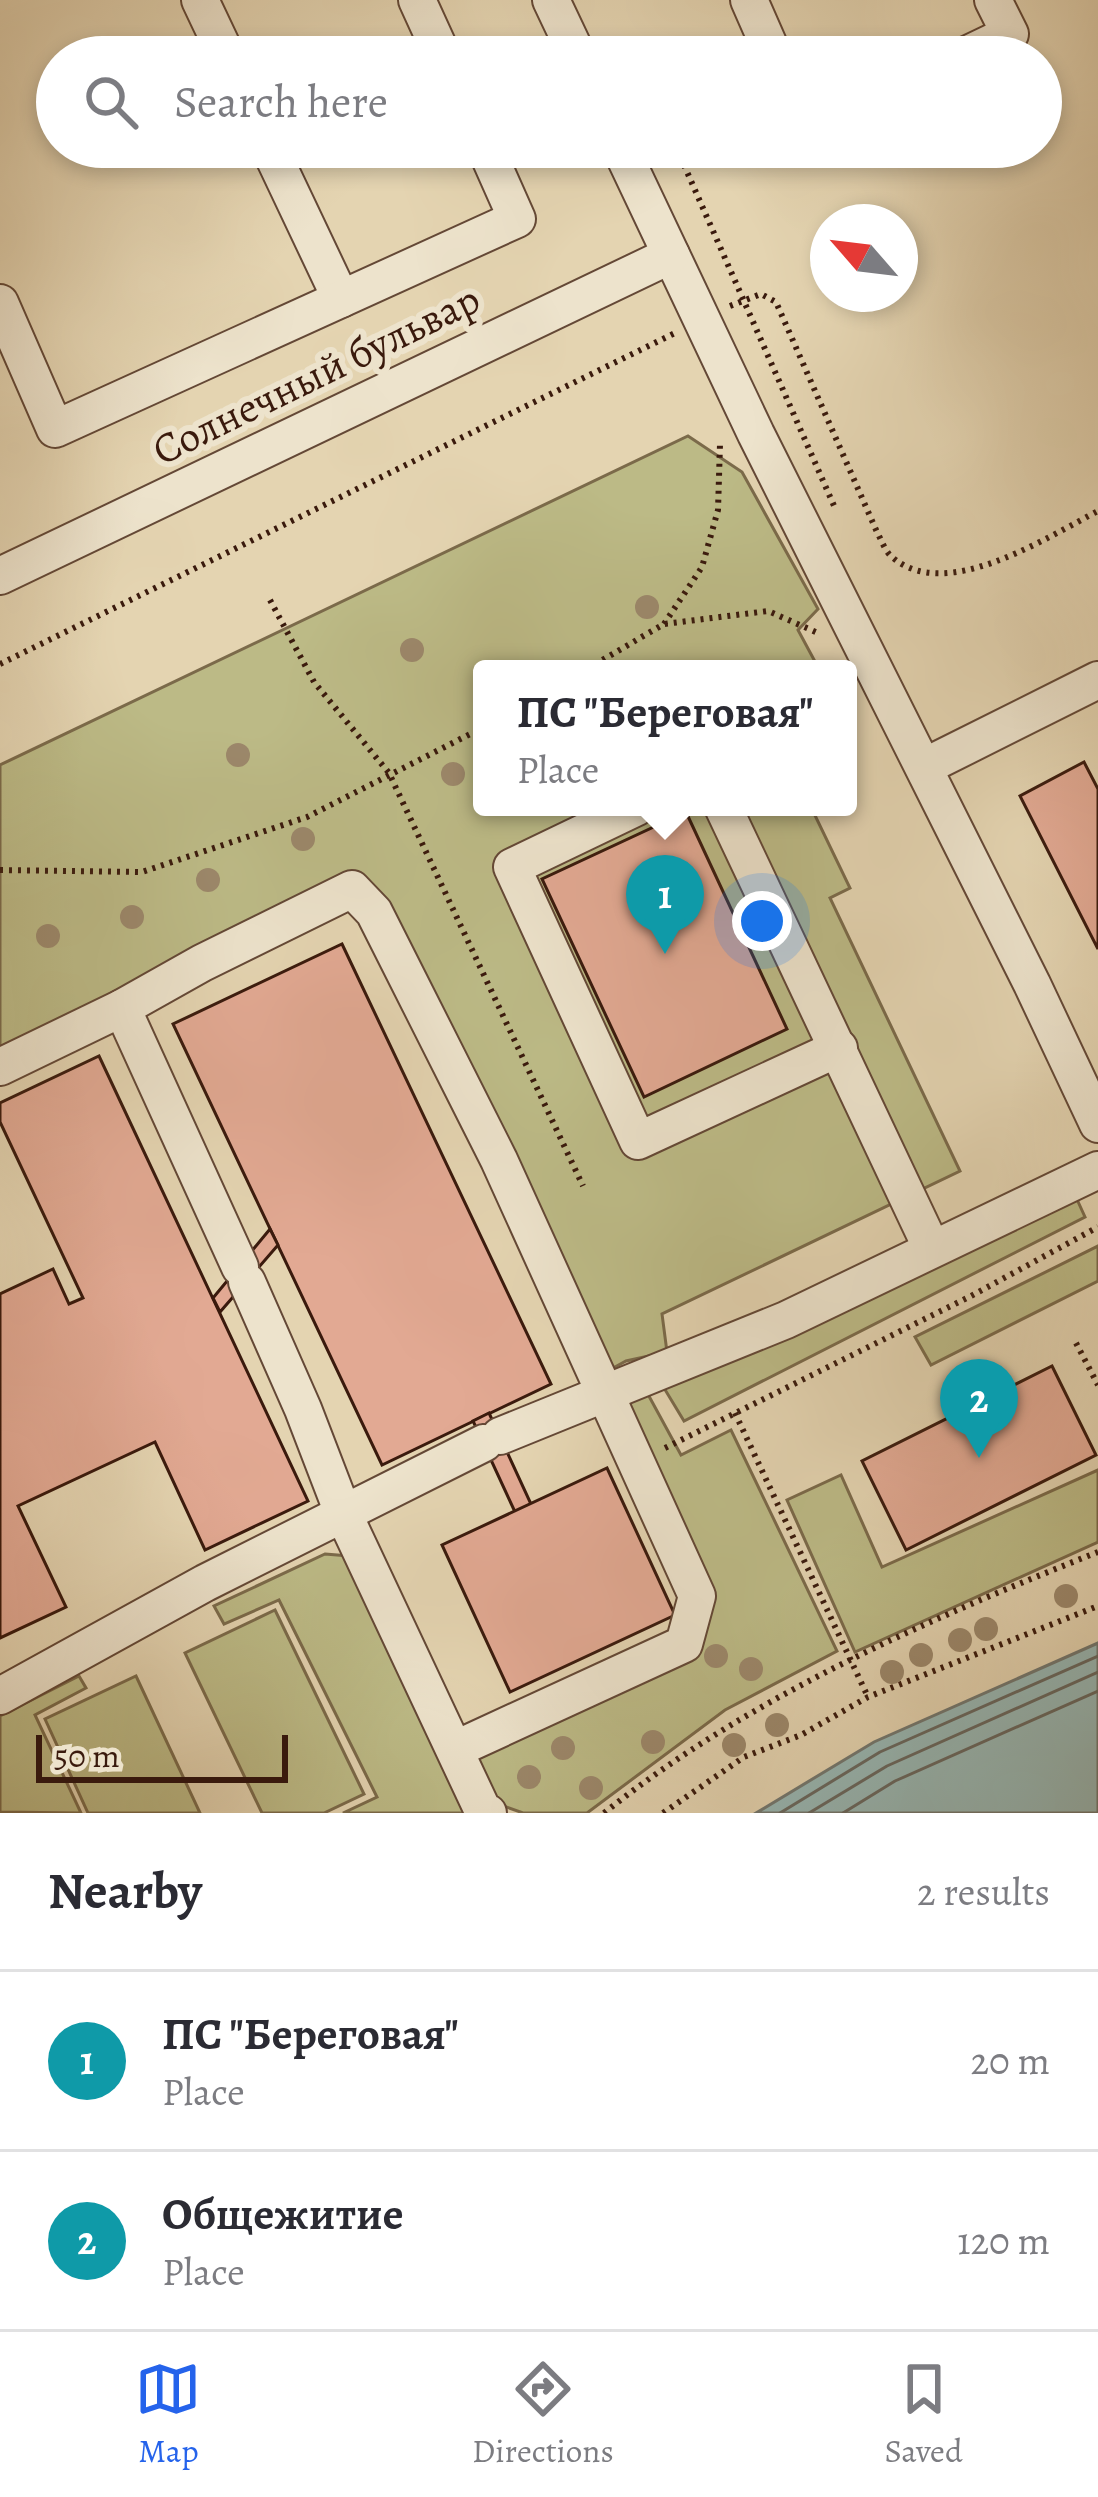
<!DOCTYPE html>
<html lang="en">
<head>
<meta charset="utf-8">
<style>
  :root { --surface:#fff; --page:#f2f2f3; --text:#2b2b33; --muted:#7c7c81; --line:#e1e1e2; --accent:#2563eb }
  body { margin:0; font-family:Alegreya,serif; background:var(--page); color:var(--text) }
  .compass { position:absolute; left:810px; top:204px; width:108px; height:108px; border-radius:50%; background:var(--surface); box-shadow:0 6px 18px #0003; rotate:298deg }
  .scale { position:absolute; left:36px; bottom:30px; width:252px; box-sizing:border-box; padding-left:12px; border:6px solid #3a1a0d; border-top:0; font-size:33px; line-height:42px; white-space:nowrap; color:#3a1a0d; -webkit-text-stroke:9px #ede3cc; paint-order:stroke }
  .you { position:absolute; left:762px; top:921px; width:42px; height:42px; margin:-30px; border:9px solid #fff; border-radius:50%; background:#1a73e8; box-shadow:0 0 0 18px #1a73e833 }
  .badge { display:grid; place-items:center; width:78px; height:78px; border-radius:50%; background:var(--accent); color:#fff; font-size:39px; font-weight:700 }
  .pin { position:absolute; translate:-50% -99px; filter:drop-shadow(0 3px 6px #0008) }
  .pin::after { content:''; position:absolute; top:63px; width:42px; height:36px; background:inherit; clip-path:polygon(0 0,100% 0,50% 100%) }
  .popup { position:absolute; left:473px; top:660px; width:384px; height:156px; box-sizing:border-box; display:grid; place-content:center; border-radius:12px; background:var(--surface); filter:drop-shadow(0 3px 9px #0005); font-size:39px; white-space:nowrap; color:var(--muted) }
  .popup b { font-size:45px; color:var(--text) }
  .popup::after { content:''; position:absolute; left:50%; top:100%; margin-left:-24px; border:24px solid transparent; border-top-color:var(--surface) }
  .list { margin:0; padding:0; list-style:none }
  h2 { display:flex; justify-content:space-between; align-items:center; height:156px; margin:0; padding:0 48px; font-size:51px }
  h2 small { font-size:39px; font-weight:400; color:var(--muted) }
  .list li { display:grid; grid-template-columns:78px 1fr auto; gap:36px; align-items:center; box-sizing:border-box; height:180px; padding:0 48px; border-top:3px solid var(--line) }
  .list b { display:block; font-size:45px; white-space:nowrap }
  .list p { margin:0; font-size:39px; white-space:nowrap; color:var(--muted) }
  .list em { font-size:39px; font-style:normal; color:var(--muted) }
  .icon { flex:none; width:66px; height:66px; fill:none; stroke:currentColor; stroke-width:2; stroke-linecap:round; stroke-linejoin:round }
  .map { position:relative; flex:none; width:1098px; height:1813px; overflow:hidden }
  .search { position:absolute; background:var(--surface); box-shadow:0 6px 18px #0003; left:36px; right:36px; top:36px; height:132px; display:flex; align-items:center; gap:30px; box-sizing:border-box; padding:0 42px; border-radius:66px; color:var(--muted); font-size:45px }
  .sheet { height:516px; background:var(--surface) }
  nav { display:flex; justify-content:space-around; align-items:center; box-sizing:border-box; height:168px; border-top:3px solid var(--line); background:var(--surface); font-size:33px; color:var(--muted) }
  nav a { display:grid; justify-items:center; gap:6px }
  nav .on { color:var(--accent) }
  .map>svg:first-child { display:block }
</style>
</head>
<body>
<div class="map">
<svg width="1098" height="1813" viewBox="0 0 1098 1813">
  <rect width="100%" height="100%" fill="#e4d4b1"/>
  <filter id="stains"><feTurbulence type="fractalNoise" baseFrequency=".00167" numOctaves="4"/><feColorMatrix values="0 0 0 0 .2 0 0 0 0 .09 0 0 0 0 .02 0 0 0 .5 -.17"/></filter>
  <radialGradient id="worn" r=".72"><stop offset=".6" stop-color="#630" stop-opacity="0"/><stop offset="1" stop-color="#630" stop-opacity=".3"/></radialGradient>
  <g fill="#bcba86" stroke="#7b6a4a" stroke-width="3">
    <polygon points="688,436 742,472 818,609 798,630 819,669 482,669 482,807 811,807 850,888 830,898 960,1171 662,1314 667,1352 626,1361 606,1372 373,889 0,1050 0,765"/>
    <polygon points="1075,1195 1085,1217 684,1421 664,1388"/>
    <polygon points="1098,1246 1098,1281 931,1365 915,1337"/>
    <polygon points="644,1387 681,1455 731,1430 837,1651 725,1710 587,1813 523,1813 490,1801 476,1769 478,1757 692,1650 709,1600 616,1402"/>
    <polygon points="1098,1470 1098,1542 855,1652 787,1500 841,1475 882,1567"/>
    <polygon points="325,1554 349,1556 469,1813 343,1813 377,1797 279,1600 224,1624 214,1606"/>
    <polygon points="275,1610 364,1794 324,1813 262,1813 185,1653"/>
    <polygon points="79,1676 86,1688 35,1715 81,1813 0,1812 0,1716"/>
    <polygon points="136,1676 200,1813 88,1813 45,1719"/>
  </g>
  <polygon fill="#97b7b4" stroke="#727871" stroke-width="3" points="1098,1643 1098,1813 756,1813 874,1742"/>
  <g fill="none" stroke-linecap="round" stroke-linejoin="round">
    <g stroke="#686860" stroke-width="3">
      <polyline points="780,1813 880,1752 1098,1656"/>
      <polyline points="809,1813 887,1766 1098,1672"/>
      <polyline points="843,1813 895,1781 1098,1691"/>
    </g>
  </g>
  <g fill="#e2a993" stroke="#3a1a0d" stroke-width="3">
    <polygon points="1084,762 1098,789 1098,949 1020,796"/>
    <polygon points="686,812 787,1029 644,1097 542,879"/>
    <polygon points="342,944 551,1384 382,1465 173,1024"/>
    <polygon points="99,1056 308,1501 205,1550 155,1442 18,1506 66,1607 0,1638 0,1294 53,1269 69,1304 83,1298 0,1122 0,1103"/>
    <polygon points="270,1229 278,1245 220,1312 213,1298"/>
    <polygon points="1052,1366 1096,1455 906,1550 862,1461"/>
    <polygon points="489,1413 531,1504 515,1512 473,1421"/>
    <polygon points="607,1468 675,1615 510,1692 442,1545"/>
  </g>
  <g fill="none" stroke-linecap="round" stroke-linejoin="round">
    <g stroke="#644836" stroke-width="40">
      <g id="minor">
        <polyline points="200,0 227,57"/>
        <polyline points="417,0 443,57"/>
        <polyline points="551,0 578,57"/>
        <polyline points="749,0 774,57"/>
        <polyline points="962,57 1010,34 993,0"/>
        <polyline points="269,147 341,299"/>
        <polyline points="620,147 756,434 1032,984 1098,1124"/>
        <polyline points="0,303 55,429 517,219 485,147"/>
        <polyline points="0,576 671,255"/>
        <polyline points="924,767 1098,680"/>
        <polyline points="637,807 512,867 638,1141 839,1048"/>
        <polyline points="723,807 932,1249"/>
        <polyline points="0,1067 122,1008"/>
        <polyline points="240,1267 122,1008 202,963 352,889 374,912 499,1160 697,1596 684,1644 456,1749"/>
        <polyline points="247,1282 303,1409 343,1513 483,1811 488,1813"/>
        <polyline points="500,1436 786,1320 1098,1170"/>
        <polyline points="0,1696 205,1583 484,1443"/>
      </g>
    </g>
    <g stroke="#3a1a0d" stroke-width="6" stroke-dasharray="3 6" stroke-linecap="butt">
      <polyline points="684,165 835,508"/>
      <path d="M730,306l31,-12 15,8 101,230c4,7 8,19 14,24 53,49 156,-19 207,-45"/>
      <polyline points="270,600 314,682 389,773 583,1186"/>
      <polyline points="664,624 702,567 718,510 720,444"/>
      <polyline points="0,664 675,333"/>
      <polyline points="587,669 664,624 768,611 818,633"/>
      <polyline points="0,870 142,872 307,817 482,728"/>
      <polyline points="1076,1343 1098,1385"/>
      <polyline points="735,1413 868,1697"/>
      <polyline points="665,1448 971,1296 1098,1227"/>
      <path d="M604,1813c145,-116 322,-193 494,-261"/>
      <polyline points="663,1813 744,1757 801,1735 868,1697 1098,1606"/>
    </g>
    <use href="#minor" stroke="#ede3cc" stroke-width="36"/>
  </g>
  <g fill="#9c886b">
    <circle cx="647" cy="607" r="12"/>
    <circle cx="412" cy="650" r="12"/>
    <circle cx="238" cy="755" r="12"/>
    <circle cx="453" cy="774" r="12"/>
    <circle cx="303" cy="839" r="12"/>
    <circle cx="208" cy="880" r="12"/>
    <circle cx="132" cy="917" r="12"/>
    <circle cx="48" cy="936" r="12"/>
    <circle cx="1066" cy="1596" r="12"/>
    <circle cx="986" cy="1629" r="12"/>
    <circle cx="960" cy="1640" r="12"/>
    <circle cx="921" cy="1655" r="12"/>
    <circle cx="716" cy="1656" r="12"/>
    <circle cx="751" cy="1669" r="12"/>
    <circle cx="892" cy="1672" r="12"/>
    <circle cx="777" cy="1725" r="12"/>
    <circle cx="653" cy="1742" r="12"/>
    <circle cx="734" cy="1745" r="12"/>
    <circle cx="563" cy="1748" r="12"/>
    <circle cx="529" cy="1777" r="12"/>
    <circle cx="591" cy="1788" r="12"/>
  </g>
  <g text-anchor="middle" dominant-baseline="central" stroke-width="12" stroke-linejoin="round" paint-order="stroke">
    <g font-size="42" fill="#3a1a0d" stroke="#ede3cc">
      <text transform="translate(316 374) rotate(-26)">Солнечный бульвар</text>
    </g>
  </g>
  <rect width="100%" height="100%" filter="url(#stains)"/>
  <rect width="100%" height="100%" fill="url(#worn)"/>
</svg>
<svg class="compass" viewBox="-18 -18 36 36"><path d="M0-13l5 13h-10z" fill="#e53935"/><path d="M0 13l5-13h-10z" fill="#7c7c81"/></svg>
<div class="scale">50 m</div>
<div class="you"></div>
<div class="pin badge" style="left:665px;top:954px;background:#0f9aa8">1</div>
<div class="popup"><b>ПС &quot;Береговая&quot;</b>Place</div>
<div class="pin badge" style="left:979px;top:1458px;background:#0f9aa8">2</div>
<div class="search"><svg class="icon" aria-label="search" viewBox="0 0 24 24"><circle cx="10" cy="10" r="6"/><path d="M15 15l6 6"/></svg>Search here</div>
</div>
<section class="sheet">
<h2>Nearby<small>2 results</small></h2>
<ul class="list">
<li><span class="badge" style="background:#0f9aa8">1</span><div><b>ПС &quot;Береговая&quot;</b><p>Place</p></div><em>20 m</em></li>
<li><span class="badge" style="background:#0f9aa8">2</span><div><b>Общежитие</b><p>Place</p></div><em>120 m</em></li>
</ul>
</section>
<nav>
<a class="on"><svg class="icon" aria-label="map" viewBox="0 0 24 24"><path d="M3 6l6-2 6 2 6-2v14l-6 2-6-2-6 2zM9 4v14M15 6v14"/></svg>Map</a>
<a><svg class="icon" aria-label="directions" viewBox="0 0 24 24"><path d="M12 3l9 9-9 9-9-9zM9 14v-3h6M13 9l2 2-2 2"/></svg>Directions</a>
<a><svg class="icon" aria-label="saved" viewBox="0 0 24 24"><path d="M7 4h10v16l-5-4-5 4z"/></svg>Saved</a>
</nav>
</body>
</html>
